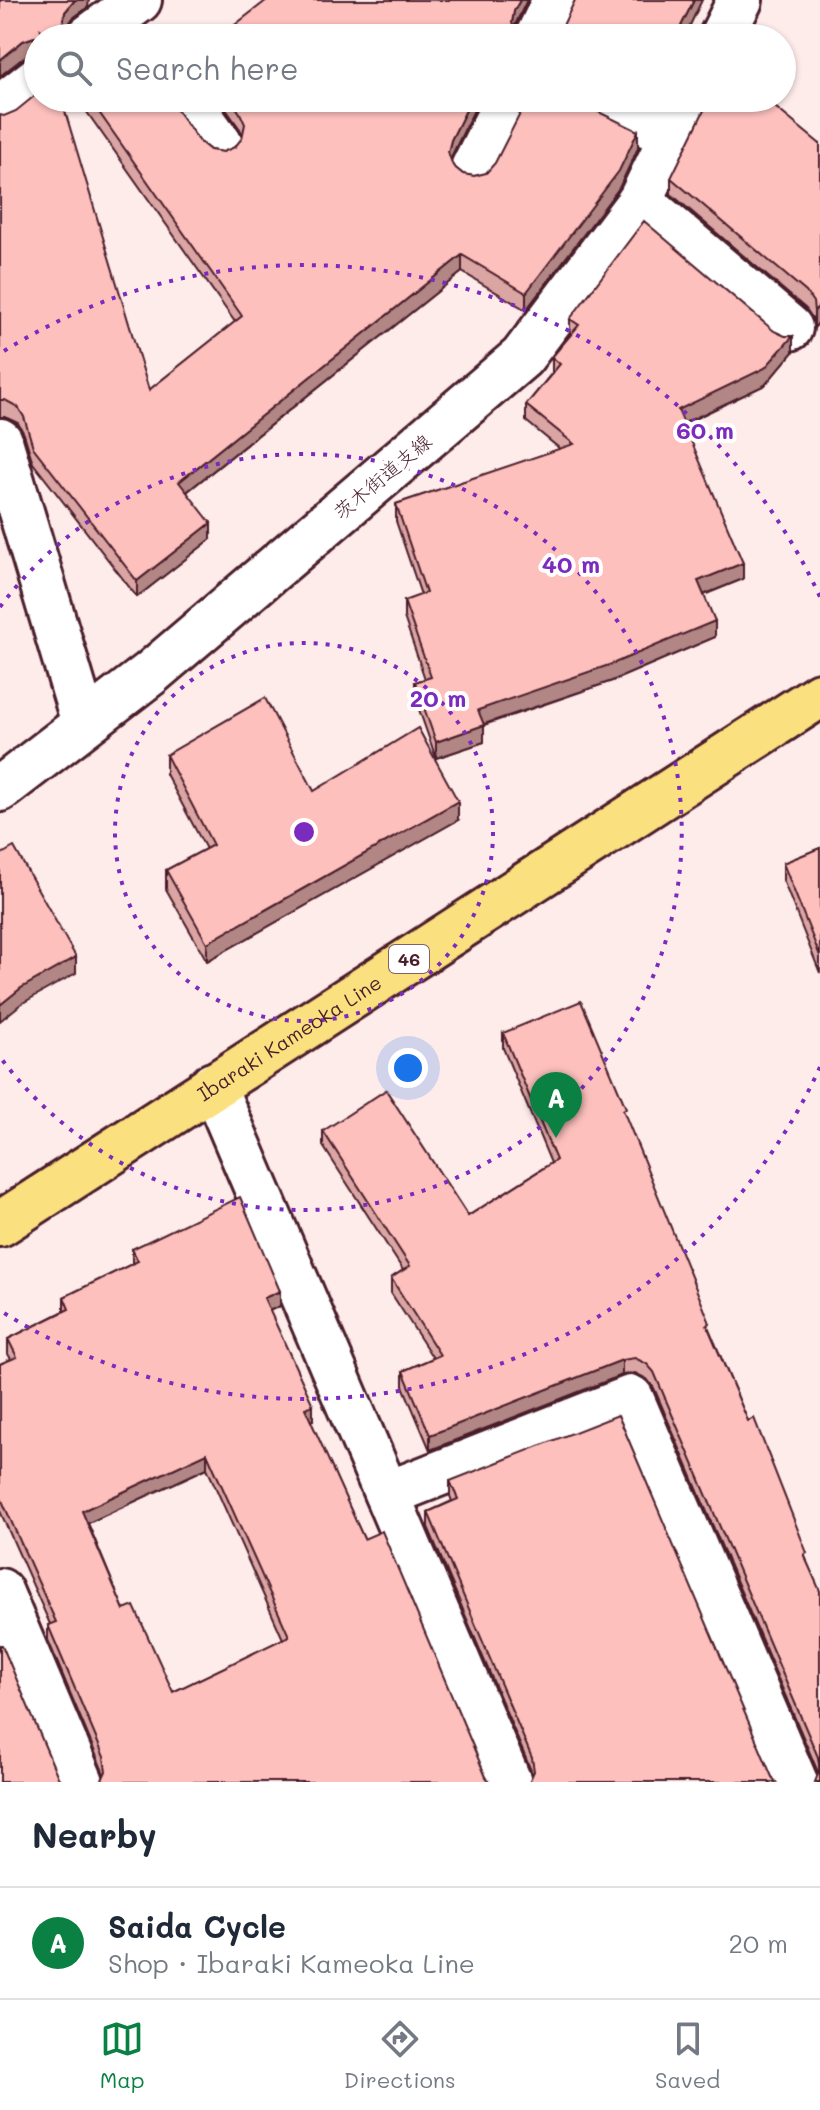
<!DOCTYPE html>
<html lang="en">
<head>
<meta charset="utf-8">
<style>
  :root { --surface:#fff; --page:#f2f2f3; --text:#1f2937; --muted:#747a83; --line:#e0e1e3; --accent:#0b8043 }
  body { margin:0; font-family:Mali,"Klee One",sans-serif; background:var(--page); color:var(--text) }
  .you { position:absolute; left:408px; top:1068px; width:28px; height:28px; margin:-20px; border:6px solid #fff; border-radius:50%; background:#1a73e8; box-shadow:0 0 0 12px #1a73e833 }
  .badge { display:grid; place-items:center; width:52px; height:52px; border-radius:50%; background:var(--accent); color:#fff; font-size:26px; font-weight:700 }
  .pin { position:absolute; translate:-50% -66px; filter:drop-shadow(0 2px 4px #0008) }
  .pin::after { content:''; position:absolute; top:42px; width:28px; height:24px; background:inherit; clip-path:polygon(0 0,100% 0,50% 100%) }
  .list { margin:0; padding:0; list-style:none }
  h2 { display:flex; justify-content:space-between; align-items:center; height:104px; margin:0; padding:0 32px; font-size:34px }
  h2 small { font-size:26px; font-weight:400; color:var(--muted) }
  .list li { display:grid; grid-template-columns:52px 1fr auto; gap:24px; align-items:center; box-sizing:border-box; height:112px; padding:0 32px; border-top:2px solid var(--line) }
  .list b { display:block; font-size:30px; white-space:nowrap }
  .list p { margin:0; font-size:26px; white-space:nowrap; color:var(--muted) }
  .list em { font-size:26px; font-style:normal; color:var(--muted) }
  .icon { flex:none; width:44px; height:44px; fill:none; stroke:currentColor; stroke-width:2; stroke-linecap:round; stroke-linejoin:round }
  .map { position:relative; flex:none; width:820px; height:1782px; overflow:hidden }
  .search { position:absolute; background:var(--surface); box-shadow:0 2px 6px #0004; left:24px; right:24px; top:24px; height:88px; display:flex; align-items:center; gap:20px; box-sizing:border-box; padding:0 28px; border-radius:44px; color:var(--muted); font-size:30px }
  .sheet { height:216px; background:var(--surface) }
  nav { display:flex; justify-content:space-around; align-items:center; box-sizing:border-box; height:112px; border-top:2px solid var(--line); background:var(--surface); font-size:22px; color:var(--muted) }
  nav a { display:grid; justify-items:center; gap:4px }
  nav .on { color:var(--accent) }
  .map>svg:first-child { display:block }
</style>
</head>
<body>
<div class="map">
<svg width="820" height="1782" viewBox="0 0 820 1782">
  <rect width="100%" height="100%" fill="#feeceb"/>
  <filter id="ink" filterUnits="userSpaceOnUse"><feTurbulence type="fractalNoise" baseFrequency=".0125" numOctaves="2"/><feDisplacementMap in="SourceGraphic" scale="16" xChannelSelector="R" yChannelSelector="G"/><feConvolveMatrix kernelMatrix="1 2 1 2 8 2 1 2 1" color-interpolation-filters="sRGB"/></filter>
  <g filter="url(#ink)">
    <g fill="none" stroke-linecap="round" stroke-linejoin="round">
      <g stroke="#4a1f2b" stroke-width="50">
        <g id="minor">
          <polyline points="88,38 139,0"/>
          <polyline points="537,38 555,0"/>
          <polyline points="721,38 740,0"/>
          <polyline points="187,98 220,144"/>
          <polyline points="593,98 671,136"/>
          <polyline points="0,108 38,78"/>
          <polyline points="473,168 508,98"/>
          <polyline points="640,201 790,328"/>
          <polyline points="0,441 84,723"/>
          <polyline points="0,789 151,673 522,357 640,201 690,98"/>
          <polyline points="213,1085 509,1782"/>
          <polyline points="387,1494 631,1398 795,1782"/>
          <polyline points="0,1591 81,1782"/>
        </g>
      </g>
      <g stroke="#4a1f2b" stroke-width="50">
        <g id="primary">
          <path id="s1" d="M0,1224l820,-529"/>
        </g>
      </g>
      <use href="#minor" stroke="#fff" stroke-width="44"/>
      <use href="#primary" stroke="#fbe080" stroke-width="44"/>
    </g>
    <g fill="#daa5a3" stroke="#4a1f2b" stroke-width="2" fill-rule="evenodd">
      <polygon points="0,0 88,7 73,18 65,29 68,36 70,38 38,38 38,54 34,53 23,58 0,76"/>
      <polygon points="77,98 168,98 200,142 210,150 223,152 235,147 242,138 243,136 240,129 218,98 480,98 450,159 453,166 463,174 474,176 638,148 619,188 526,310 462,272 187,492 211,539 137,597 33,463 24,434 18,423 5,417 0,417 0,115 149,390 235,322"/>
      <polygon points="650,98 662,98 660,103"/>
      <polygon points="820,144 820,321 814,328 813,319 806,309 671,194 671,178"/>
      <polygon points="570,319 793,352 765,385 684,424 743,579 704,595 715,637 612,681 484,725 484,742 436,758 415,698 415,682 425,679 404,617 404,601 421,595 396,521 396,504 560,449 526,421 526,405 552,373 552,357 570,336"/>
      <polygon points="166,755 314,791 458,820 207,961 166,889 166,870 206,849 166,774"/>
      <polygon points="820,848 820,973 783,880 783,863"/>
      <polygon points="503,1033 626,1119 710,1331 807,1561 820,1782 818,1772 654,1388 647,1379 635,1373 622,1375 430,1450 403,1386 403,1371 433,1358 391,1293 391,1278 403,1270 323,1146 323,1131 468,1216 551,1163 503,1048"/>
      <path d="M132,1249l148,57 -11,5 44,109 -3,1 54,118 122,238 -382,-3 -56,-134v-15l2,-1 -50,-113v-147l11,-5 -3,-5v-15l56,-28v-14l68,-33zM207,1468l76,171 -110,53 -49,-82 -36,-87z"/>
      <polygon points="450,1481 772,1777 532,1773 428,1527 428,1512 452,1501 450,1496"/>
    </g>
    <g fill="#b18684" stroke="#4a1f2b" stroke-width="2">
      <polygon points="75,0 89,0 88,7 73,18 65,29 63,25 65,12"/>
      <polygon points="520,0 527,0 514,27 512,38 512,23 514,11"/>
      <polygon points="694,0 702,0 684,38 681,26"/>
      <polygon points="34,37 34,53 23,58 0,76 0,60 23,41"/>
      <polygon points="472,98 480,98 451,157 448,169 448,152 451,140"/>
      <polygon points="638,131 638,148 619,188 526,310 526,293"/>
      <polygon points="462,255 462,272 179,498 179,482"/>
      <polygon points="820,305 820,321 814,328 814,311"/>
      <polygon points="793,336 793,352 765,385 678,426 678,410"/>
      <polygon points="211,523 211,539 137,597 137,581"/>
      <polygon points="743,563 743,579 698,597 698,581"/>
      <polygon points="715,621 715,637 612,681 478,726 478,710"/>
      <polygon points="484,725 484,742 436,758 436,742"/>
      <polygon points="458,801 458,820 207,961 207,943"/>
      <polygon points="76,957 76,973 21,1004 0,1021 0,1005 21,988"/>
      <polygon points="280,1291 280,1306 264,1313 264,1298"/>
      <polygon points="622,1360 622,1375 430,1450 430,1435"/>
      <polygon points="313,1405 313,1420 305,1423 305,1408"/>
      <polygon points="207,1453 207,1468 82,1526 82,1511"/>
    </g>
    <g fill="#fdc0bd" stroke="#4a1f2b" stroke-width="2" fill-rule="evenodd">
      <polygon points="0,0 75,0 65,12 63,25 68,36 70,38 49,38 41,30 43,38 34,37 23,41 0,60"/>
      <polygon points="267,0 520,0 514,11 512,23 517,36 519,38 218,38"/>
      <polygon points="575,0 694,0 681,26 696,38 554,38 560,32"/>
      <polygon points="114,34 117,38 105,38"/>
      <polygon points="38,93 38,98 61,98 149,390 242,316 89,98 168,98 200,142 210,150 223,152 235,147 242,138 245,124 240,113 230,98 472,98 451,140 448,152 453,166 463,174 474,176 486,173 495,163 528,98 576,98 582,104 638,131 619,171 526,293 462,255 179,482 211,523 137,581 33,447 24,417 18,407 5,400 0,400 0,115 4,116 16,111"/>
      <polygon points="710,98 764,98 820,144 820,305 814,311 813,302 806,292 671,178"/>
      <polygon points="644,221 774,331 785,336 793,336 765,368 678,410 743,563 698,581 715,621 612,664 478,710 484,725 436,742 415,682 431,677 404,601 426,593 396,504 574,444 526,405 560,364 552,357 579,325 570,319"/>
      <polygon points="265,698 314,791 418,728 458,801 207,943 166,870 213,845 166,755"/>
      <polygon points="14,847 76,957 21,988 0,1005 0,855"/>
      <polygon points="820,848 820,956 783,863"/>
      <polygon points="581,1001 626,1108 623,1110 710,1323 707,1325 748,1421 754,1418 807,1553 804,1555 820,1591 820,1782 815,1782 820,1769 818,1757 654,1372 647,1364 635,1358 622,1360 430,1435 403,1371 440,1355 391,1278 410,1266 323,1131 386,1090 468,1216 556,1160 503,1033"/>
      <path d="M240,1197l40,94 -16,7 49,107 -8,3 59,131 18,-8 104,246 4,5h-389l5,-11 -2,-14 -56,-132 8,-3 -56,-126v-132l17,-7 -9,-18 61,-30 -5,-12 74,-36 -6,-12zM207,1453l82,183 -116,56 -39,-86 -10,4 -42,-99z"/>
      <polygon points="618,1415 772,1777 776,1782 529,1782 534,1771 532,1758 428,1512 458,1499 450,1481"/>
      <polygon points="0,1645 2,1645 58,1777 62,1782 0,1782"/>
    </g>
  </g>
  <g fill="none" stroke="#7b2cbf" stroke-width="4" stroke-dasharray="4 8">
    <circle cx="304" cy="832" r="189"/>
    <path d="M0 607A378 378 0 1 1 0 1057"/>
    <path d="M820 1067A567 567 0 0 1 4 1313M4 351A567 567 0 0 1 820 597"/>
  </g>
  <g text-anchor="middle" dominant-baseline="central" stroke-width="8" stroke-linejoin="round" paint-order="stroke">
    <rect fill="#fff" stroke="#80626b" stroke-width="2" x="389" y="945" width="40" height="28" rx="6"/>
    <g font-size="18" font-weight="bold" fill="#4a1f2b">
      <text x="409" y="959">46</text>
    </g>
    <g font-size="20" fill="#4a1f2b" stroke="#fff">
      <text transform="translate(382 476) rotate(-40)">茨木街道支線</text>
      <text stroke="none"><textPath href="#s1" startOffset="344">Ibaraki Kameoka Line</textPath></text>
    </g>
  </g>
  <circle cx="304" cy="832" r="12" fill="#7b2cbf" stroke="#fff" stroke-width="4"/>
  <g font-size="24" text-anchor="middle" font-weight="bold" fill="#7b2cbf" stroke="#fff" stroke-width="8" stroke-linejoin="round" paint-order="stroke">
    <text x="705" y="439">60 m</text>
    <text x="571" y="573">40 m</text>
    <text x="438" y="707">20 m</text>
  </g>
</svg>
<div class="you"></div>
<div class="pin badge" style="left:556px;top:1138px">A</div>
<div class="search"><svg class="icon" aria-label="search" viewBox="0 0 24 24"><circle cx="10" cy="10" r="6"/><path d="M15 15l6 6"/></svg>Search here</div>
</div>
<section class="sheet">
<h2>Nearby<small></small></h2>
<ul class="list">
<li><span class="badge">A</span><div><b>Saida Cycle</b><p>Shop · Ibaraki Kameoka Line</p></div><em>20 m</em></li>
</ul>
</section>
<nav>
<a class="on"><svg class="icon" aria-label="map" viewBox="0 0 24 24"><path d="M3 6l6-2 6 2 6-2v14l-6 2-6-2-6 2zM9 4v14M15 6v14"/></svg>Map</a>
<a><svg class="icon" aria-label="directions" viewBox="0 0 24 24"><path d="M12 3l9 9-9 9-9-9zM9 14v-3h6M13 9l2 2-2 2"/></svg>Directions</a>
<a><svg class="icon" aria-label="saved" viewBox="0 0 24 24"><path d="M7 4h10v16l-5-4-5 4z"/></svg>Saved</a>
</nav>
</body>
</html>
